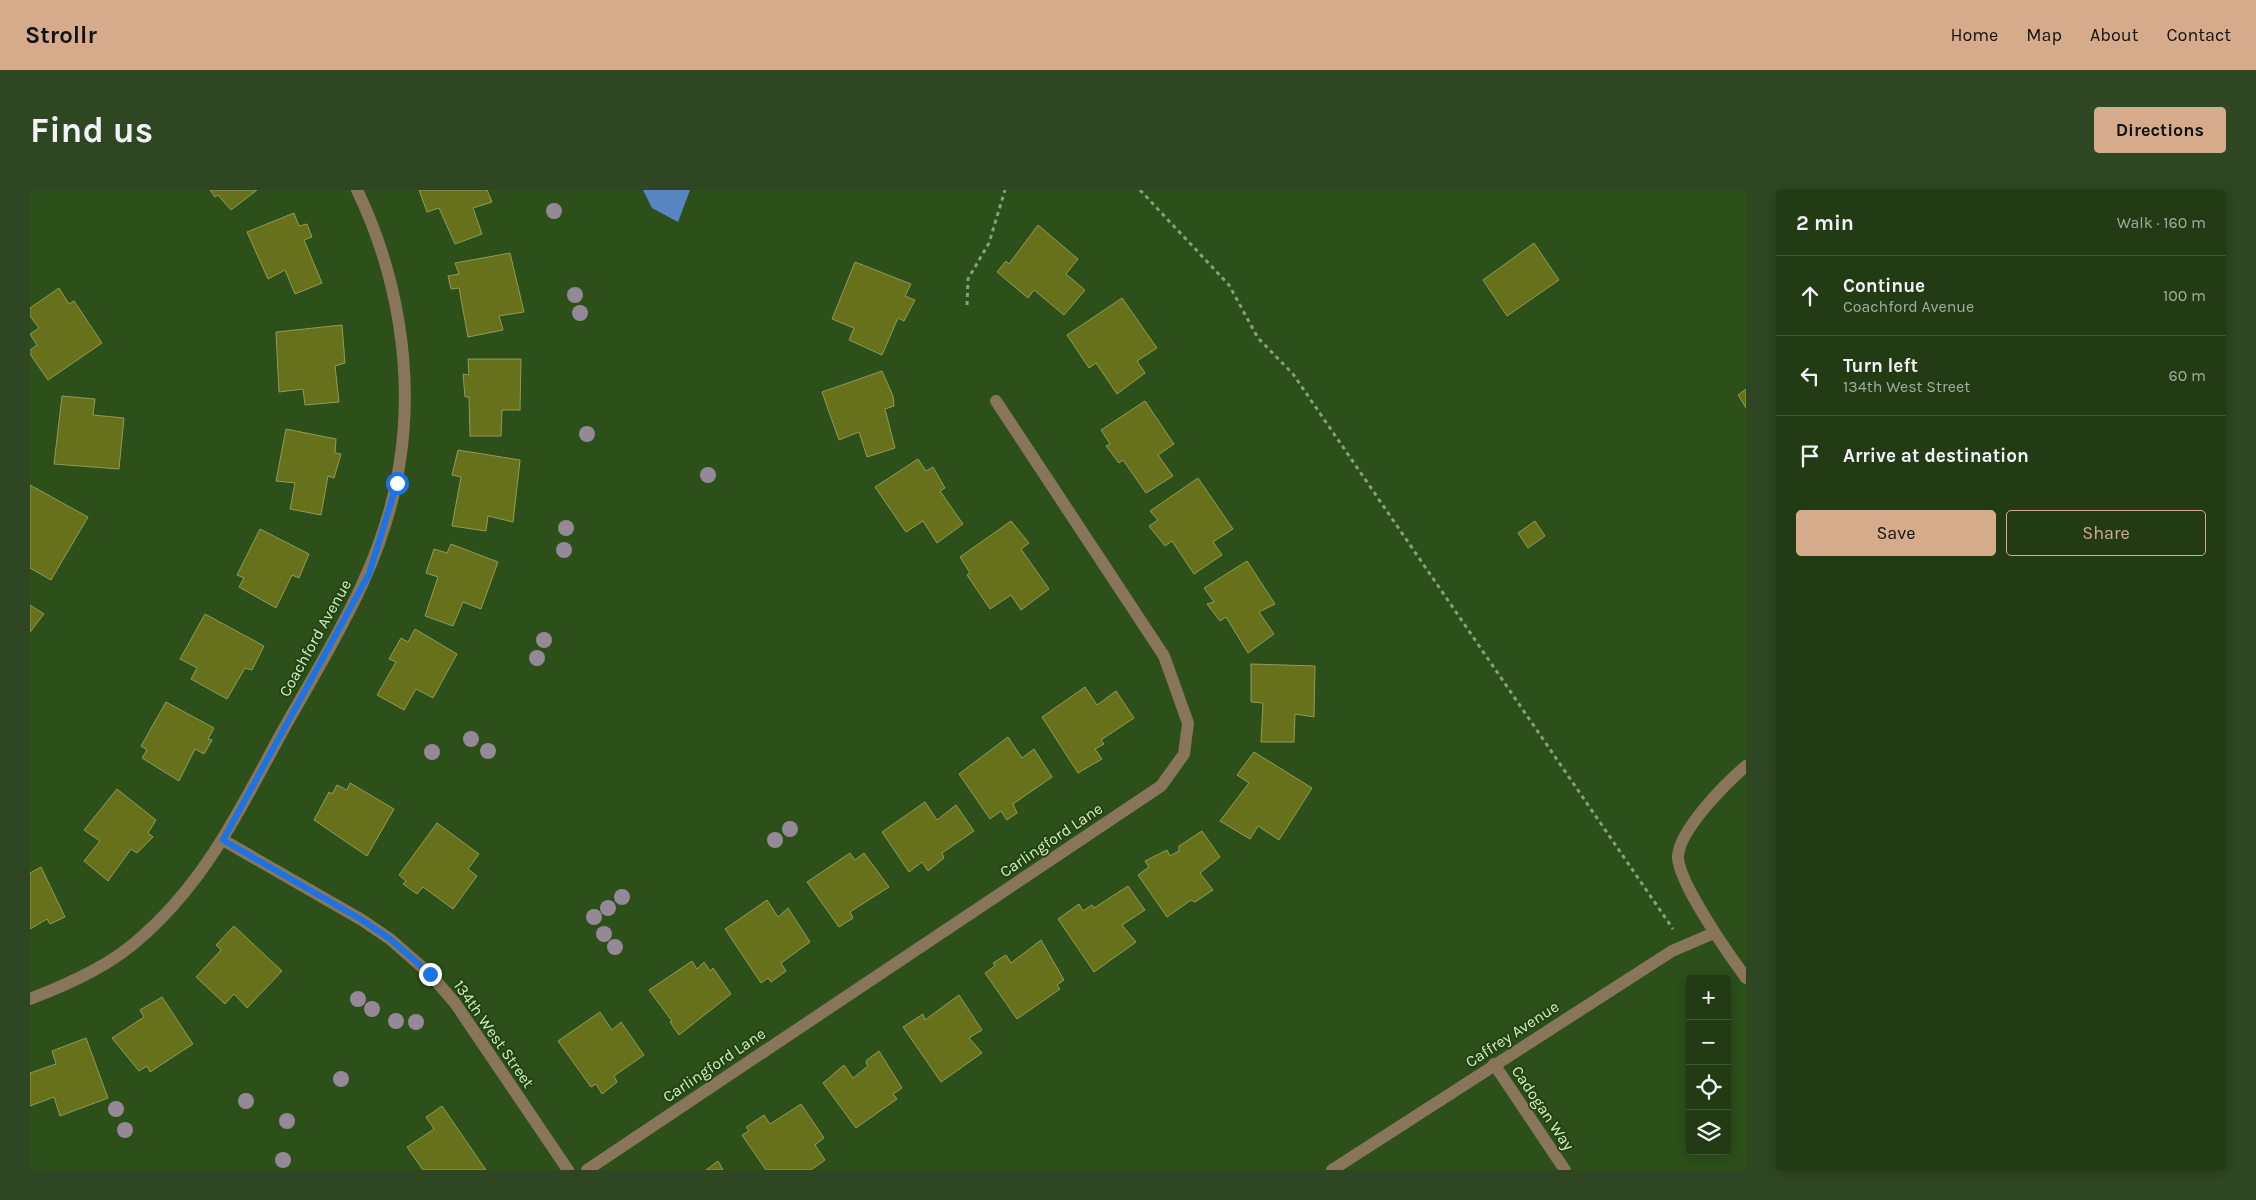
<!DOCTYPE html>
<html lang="en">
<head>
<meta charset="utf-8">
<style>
  :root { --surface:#223b14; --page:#2e4622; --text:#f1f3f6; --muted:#a2ada0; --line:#3f5534; --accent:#d6ab8b }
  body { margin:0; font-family:Karla,sans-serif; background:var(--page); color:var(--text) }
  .controls { position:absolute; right:15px; bottom:15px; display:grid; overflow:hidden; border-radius:5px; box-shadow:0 2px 12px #0003 }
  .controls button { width:45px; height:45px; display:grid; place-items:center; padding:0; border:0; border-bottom:1px solid var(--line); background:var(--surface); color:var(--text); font:25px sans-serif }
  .stop { position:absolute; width:15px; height:15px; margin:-11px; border:4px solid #1a73e8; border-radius:50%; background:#fff }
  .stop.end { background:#1a73e8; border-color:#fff; box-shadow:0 1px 5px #0008 }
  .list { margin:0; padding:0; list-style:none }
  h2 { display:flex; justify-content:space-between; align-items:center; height:65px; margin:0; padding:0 20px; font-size:21px }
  h2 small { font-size:16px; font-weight:400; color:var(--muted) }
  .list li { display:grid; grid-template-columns:32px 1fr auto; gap:15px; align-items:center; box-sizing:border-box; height:80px; padding:0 20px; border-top:1px solid var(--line) }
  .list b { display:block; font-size:19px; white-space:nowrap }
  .list p { margin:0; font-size:16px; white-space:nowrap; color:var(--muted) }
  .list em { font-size:16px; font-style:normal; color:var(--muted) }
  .actions { display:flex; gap:10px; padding:15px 20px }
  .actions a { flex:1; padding:11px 0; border:1px solid var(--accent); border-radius:5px; text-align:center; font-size:18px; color:var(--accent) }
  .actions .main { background:var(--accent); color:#111 }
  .icon { flex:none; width:28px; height:28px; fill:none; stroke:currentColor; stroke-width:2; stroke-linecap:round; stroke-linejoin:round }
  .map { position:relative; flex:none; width:1716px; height:980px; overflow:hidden; border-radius:5px }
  header { display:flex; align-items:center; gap:30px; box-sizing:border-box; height:70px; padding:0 25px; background:var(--accent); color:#111 }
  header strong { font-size:24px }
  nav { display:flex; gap:28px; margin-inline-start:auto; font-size:18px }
  .intro { display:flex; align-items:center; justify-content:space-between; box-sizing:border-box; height:120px; padding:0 30px }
  h1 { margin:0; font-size:35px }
  .button { padding:12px 22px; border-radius:5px; background:var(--accent); color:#111; font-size:18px; font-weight:700 }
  main { display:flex; gap:30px; padding:0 30px }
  aside { flex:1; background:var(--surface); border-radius:5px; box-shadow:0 2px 12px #0003 }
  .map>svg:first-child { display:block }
</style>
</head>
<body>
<header>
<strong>Strollr</strong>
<nav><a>Home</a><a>Map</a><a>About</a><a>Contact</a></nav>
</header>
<div class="intro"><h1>Find us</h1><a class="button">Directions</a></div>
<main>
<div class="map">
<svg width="1716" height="980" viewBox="0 0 1716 980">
  <rect width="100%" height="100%" fill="#2d4f1a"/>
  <polygon fill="#5886c3" points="613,0 660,0 648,32 622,18"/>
  <g fill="#67711b" stroke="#919b59">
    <polygon points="180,0 227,0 201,20 188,5 185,7"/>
    <polygon points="389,0 457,0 462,12 443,18 452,44 425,54 409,18 397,22"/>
    <polygon points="264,23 269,36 277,34 282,47 274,50 292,93 265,104 255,80 238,89 217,42"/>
    <polygon points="1008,35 1048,69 1036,84 1055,100 1034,125 1004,100 998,108 967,82 976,71 979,74"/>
    <polygon points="1504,53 1529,90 1477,126 1453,90"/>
    <polygon points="480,63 494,122 469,126 473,140 438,147 429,98 421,99 418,86 429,84 425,73"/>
    <polygon points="825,72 881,94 875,106 885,110 874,131 868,128 852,165 819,150 824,138 802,129"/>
    <polygon points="29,98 39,114 44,111 72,153 18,190 0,164 0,160 7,155 0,144 9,138 0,126 0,118"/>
    <polygon points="1092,108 1127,158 1107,171 1115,183 1087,204 1066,173 1059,178 1037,145"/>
    <polygon points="312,135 315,173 305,176 309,212 275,215 273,199 249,202 246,142"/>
    <polygon points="438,169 491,169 490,220 472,220 471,246 440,246 439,207 435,207 433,184 439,185"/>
    <polygon points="852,181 863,206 864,216 855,219 865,258 837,267 829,242 809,250 792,202"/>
    <polygon points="1716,199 1716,218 1708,205"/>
    <polygon points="32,206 65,209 63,225 94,228 89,279 24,274"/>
    <polygon points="1115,211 1144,254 1128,265 1143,286 1116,303 1093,270 1089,273 1076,256 1080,254 1071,240"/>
    <polygon points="256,239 306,249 305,263 311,264 304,288 298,286 291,325 260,319 265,293 246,291"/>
    <polygon points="428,260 490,270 483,332 458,326 456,341 422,336 431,287 422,285"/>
    <polygon points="888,269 896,281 903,277 915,298 910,301 933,334 907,353 893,331 876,342 845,297"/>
    <polygon points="1168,288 1203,339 1183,352 1192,365 1164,384 1142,351 1135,356 1119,336 1128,330 1120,321"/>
    <polygon points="0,295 58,327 21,390 0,378"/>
    <polygon points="981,331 999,353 991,359 1019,399 991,420 981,405 960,419 937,385 940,383 930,367"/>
    <polygon points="1505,331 1515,346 1498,358 1488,343"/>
    <polygon points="230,339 279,364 269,388 262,385 246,418 209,397 214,388 207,385"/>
    <polygon points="421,354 468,372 451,419 433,412 423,436 395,426 408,387 396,383 404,359 417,363"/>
    <polygon points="1217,371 1245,414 1229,422 1244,444 1218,463 1196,427 1190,431 1177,414 1184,412 1174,398"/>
    <polygon points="0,415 14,424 0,442"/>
    <polygon points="175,424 234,456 222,480 215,478 197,509 161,489 167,478 150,469"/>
    <polygon points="385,439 427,464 403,508 386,499 374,520 347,505 366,472 359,469 371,448 378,452"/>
    <polygon points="1221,474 1285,476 1284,527 1265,524 1264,552 1231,552 1233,513 1221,512"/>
    <polygon points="1055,497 1067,515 1086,501 1104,528 1071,550 1074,554 1065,559 1072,569 1048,583 1012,527"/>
    <polygon points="136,512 184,538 178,549 182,550 174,564 165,559 149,591 112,568 117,560 111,556"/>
    <polygon points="978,547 992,568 1004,559 1022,587 983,614 987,623 977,630 971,621 960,629 929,584"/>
    <polygon points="1224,562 1282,598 1249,650 1228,636 1220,649 1190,631 1219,593 1207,585"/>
    <polygon points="320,593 364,619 337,666 284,630 299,602 302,604 307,595 317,600"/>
    <polygon points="87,599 126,630 118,643 123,647 107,663 101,659 78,691 54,671 70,651 54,640"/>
    <polygon points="895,612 907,630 926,615 944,641 912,663 914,668 898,681 892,672 879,682 852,642"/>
    <polygon points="407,633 449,664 438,679 447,686 423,719 393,697 387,704 373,694 376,691 369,685"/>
    <polygon points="1172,641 1190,667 1170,683 1183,700 1165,712 1161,710 1137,727 1108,685 1119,677 1115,671 1137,660 1140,666 1149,661 1149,656"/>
    <polygon points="820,663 825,670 834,663 859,697 820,722 823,728 809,737 777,692"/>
    <polygon points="11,677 35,727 20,734 17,729 0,739 0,683"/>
    <polygon points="1098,696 1115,720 1092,735 1106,752 1064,782 1028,729 1049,714 1053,721 1062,715 1064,718"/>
    <polygon points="737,710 748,727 758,718 780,752 751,773 756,781 741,792 738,788 731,793 695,739"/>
    <polygon points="204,736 252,781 217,818 204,804 195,814 166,787 191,760 186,755"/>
    <polygon points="1011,750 1034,790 1027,795 1030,799 987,829 955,783 965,776 963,773 976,765 981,773"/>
    <polygon points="662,771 667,779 674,772 680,781 683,778 701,804 649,845 640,832 642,831 619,800"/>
    <polygon points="929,805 952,840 939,848 952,863 911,892 873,837 893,824 895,830"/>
    <polygon points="132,807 163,854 120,882 117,876 109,881 82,848 114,827 110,820"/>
    <polygon points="570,822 582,840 591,832 614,865 584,886 587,892 572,904 566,894 561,897 528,851"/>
    <polygon points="56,848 78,908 30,926 24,907 0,916 0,883 26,874 22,861"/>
    <polygon points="849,861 872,898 863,904 867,909 826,938 793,893 814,875 823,888 838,876 836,873 837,870"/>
    <polygon points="771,914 794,948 785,955 795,970 781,980 736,980 712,945 719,941 716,937 734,925 740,934"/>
    <polygon points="412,916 456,980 393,980 377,957 404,939 396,927"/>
    <polygon points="688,971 693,980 676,980"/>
  </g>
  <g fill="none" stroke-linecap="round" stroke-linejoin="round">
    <g stroke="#87a179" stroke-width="3" stroke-dasharray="4 4" stroke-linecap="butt">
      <polyline points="1110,0 1199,95 1228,148 1263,184 1643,739"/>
      <polyline points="937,115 938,89 959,53 975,0"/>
    </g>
    <g stroke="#897559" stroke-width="12">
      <path d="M1716,576c-20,17 -66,63 -68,90 -1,25 52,100 68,122"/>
      <polyline points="193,650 332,730 360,749 400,784 425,813 538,980"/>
      <path d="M0,809c41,-16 84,-35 116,-66 63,-57 96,-128 136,-201 49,-87 104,-171 118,-271 14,-91 -3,-188 -43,-271"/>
      <polyline points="1464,874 1535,980"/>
      <polyline points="557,980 1131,596 1154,564 1158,533 1134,466 966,211"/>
      <polyline points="1302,980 1642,761 1684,743"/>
    </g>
  </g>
  <g fill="#958998">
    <circle cx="524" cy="21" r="8"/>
    <circle cx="545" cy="105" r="8"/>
    <circle cx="550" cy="123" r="8"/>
    <circle cx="557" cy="244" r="8"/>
    <circle cx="678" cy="285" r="8"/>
    <circle cx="536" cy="338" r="8"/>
    <circle cx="534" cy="360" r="8"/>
    <circle cx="514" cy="450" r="8"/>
    <circle cx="507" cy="468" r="8"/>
    <circle cx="441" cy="549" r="8"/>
    <circle cx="458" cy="561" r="8"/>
    <circle cx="402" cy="562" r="8"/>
    <circle cx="760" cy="639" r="8"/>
    <circle cx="745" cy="650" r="8"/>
    <circle cx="592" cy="707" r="8"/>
    <circle cx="578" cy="718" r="8"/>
    <circle cx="564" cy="727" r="8"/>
    <circle cx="574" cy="744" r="8"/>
    <circle cx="585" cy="757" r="8"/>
    <circle cx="328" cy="809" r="8"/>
    <circle cx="342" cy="819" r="8"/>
    <circle cx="366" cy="831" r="8"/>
    <circle cx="386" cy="832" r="8"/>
    <circle cx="311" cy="889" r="8"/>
    <circle cx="216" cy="911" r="8"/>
    <circle cx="86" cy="919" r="8"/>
    <circle cx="257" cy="931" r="8"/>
    <circle cx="95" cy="940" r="8"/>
    <circle cx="253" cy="970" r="8"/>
  </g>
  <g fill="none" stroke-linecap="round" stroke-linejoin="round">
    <polyline stroke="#1a73e8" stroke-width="6" points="367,293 339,384 193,650 332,730 360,749 400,784"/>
  </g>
  <g text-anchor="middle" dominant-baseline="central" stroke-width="4" stroke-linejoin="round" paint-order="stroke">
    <g font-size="16" fill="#d8eccf" stroke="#22440e">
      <text transform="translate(285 448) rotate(-61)">Coachford Avenue</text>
      <text transform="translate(1021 650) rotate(-34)">Carlingford Lane</text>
      <text transform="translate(464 844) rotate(55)">134th West Street</text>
      <text transform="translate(1482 844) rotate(-33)">Caffrey Avenue</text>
      <text transform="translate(684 875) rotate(-34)">Carlingford Lane</text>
      <text transform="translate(1513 918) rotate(56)">Cadogan Way</text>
    </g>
  </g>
</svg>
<div class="controls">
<button>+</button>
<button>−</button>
<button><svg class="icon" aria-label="locate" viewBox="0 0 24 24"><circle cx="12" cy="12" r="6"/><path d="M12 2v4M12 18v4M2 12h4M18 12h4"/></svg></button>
<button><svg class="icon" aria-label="layers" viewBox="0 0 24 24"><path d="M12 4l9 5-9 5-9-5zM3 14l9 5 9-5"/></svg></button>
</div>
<div class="stop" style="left:367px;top:293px"></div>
<div class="stop end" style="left:400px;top:784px"></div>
</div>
<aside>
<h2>2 min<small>Walk · 160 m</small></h2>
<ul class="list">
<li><svg class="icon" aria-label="ahead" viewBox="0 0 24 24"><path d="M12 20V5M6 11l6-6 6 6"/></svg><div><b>Continue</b><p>Coachford Avenue</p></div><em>100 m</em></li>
<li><svg class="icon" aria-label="left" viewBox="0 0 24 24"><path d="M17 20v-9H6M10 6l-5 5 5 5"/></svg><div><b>Turn left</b><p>134th West Street</p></div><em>60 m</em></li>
<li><svg class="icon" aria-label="arrive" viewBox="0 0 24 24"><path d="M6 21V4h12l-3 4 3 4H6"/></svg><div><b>Arrive at destination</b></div></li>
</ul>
<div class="actions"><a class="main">Save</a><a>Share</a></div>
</aside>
</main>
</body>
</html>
